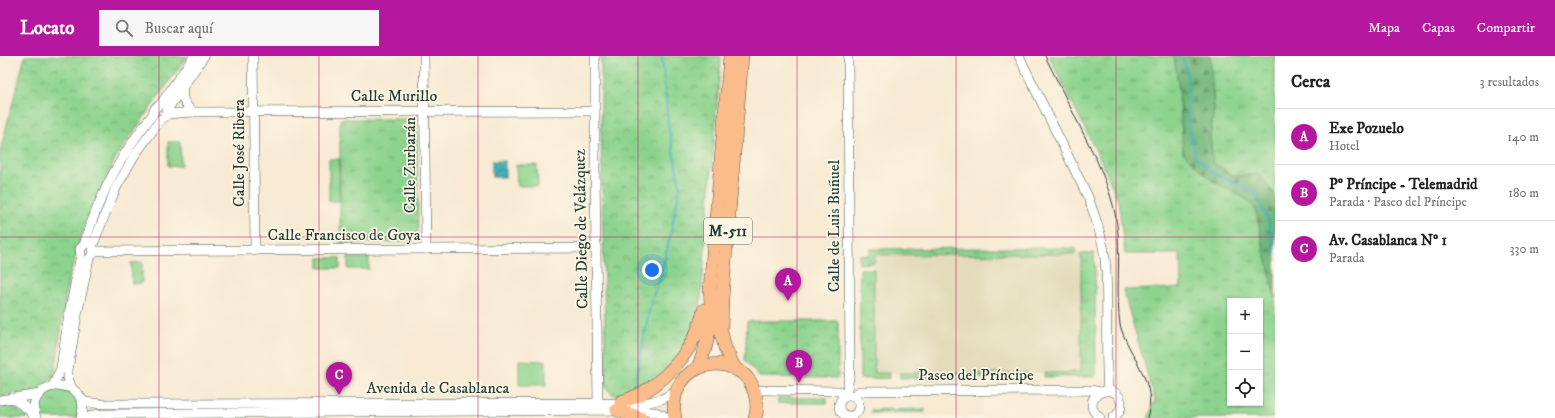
<!DOCTYPE html>
<html lang="es">
<head>
<meta charset="utf-8">
<style>
  :root { --surface:#fff; --page:#f6f6f6; --text:#202124; --muted:#757577; --line:#e0e0e0; --accent:#b5179e }
  body { margin:0; font-family:"IM FELL DW Pica",serif; background:var(--page); color:var(--text) }
  .controls { position:absolute; right:12px; bottom:12px; display:grid; overflow:hidden; border-radius:0px; box-shadow:0 1px 3px #0004 }
  .controls button { width:36px; height:36px; display:grid; place-items:center; padding:0; border:0; border-bottom:1px solid var(--line); background:var(--surface); color:var(--text); font:20px sans-serif }
  .you { position:absolute; left:652px; top:214px; width:14px; height:14px; margin:-10px; border:3px solid #fff; border-radius:50%; background:#1a73e8; box-shadow:0 0 0 6px #1a73e833 }
  .badge { display:grid; place-items:center; width:26px; height:26px; border-radius:50%; background:var(--accent); color:#fff; font-size:13px; font-weight:700 }
  .pin { position:absolute; translate:-50% -33px; filter:drop-shadow(0 1px 2px #0008) }
  .pin::after { content:''; position:absolute; top:21px; width:14px; height:12px; background:inherit; clip-path:polygon(0 0,100% 0,50% 100%) }
  .list { margin:0; padding:0; list-style:none }
  h2 { display:flex; justify-content:space-between; align-items:center; height:52px; margin:0; padding:0 16px; font-size:17px }
  h2 small { font-size:13px; font-weight:400; color:var(--muted) }
  .list li { display:grid; grid-template-columns:26px 1fr auto; gap:12px; align-items:center; box-sizing:border-box; height:56px; padding:0 16px; border-top:1px solid var(--line) }
  .list b { display:block; font-size:15px; white-space:nowrap }
  .list p { margin:0; font-size:13px; white-space:nowrap; color:var(--muted) }
  .list em { font-size:13px; font-style:normal; color:var(--muted) }
  .icon { flex:none; width:22px; height:22px; fill:none; stroke:currentColor; stroke-width:2; stroke-linecap:round; stroke-linejoin:round }
  .map { position:relative; flex:none; width:1275px; height:362px; overflow:hidden }
  header { display:flex; align-items:center; gap:24px; box-sizing:border-box; height:56px; padding:0 20px; background:var(--accent); color:#fff }
  header strong { font-size:19px }
  nav { display:flex; gap:22px; margin-inline-start:auto; font-size:14px }
  .search { width:280px; height:36px; background:var(--page); display:flex; align-items:center; gap:10px; box-sizing:border-box; padding:0 14px; border-radius:0px; color:var(--muted); font-size:15px }
  main { display:flex }
  aside { flex:1; background:var(--surface) }
  .map>svg:first-child { display:block }
</style>
</head>
<body>
<header>
<strong>Locato</strong>
<div class="search"><svg class="icon" aria-label="search" viewBox="0 0 24 24"><circle cx="10" cy="10" r="6"/><path d="M15 15l6 6"/></svg>Buscar aquí</div>
<nav><a>Mapa</a><a>Capas</a><a>Compartir</a></nav>
</header>
<main>
<div class="map">
<svg width="1275" height="362" viewBox="0 0 1275 362">
  <defs>
    <pattern id="grass-tufts" width="24" height="20" patternUnits="userSpaceOnUse"><rect width="24" height="20" fill="#8cd38d"/><path d="M3 7l-1-3M5 7V3M7 7l1-3M15 17l-1-3M17 17v-4M19 17l1-3" fill="none" stroke="#72ac74"/></pattern>
    <pattern id="forest-firs" width="22" height="20" patternUnits="userSpaceOnUse"><rect width="22" height="20" fill="#71b578"/><path d="M5 1l3.5 6h-7zM16 11l3.5 6h-7z" fill="#5c9463"/></pattern>
    <pattern id="park-crowns" width="20" height="18" patternUnits="userSpaceOnUse"><rect width="20" height="18" fill="#8cd38d"/><path d="M2 6a3 3 0 1 1 6 0M12 15a3 3 0 1 1 6 0" fill="none" stroke="#72ac74"/></pattern>
    <pattern id="water-waves" width="16" height="10" patternUnits="userSpaceOnUse"><rect width="16" height="10" fill="#3cadb7"/><path d="M0 5q4-4 8 0t8 0" fill="none" stroke="#328e96"/></pattern>
  </defs>
  <rect width="100%" height="100%" fill="#fcf5e5"/>
  <filter id="ink" filterUnits="userSpaceOnUse"><feTurbulence type="fractalNoise" baseFrequency=".025" numOctaves="2"/><feDisplacementMap in="SourceGraphic" scale="8" xChannelSelector="R" yChannelSelector="G"/><feConvolveMatrix kernelMatrix="1 2 1 2 8 2 1 2 1" color-interpolation-filters="sRGB"/></filter>
  <filter id="wash" filterUnits="userSpaceOnUse"><feTurbulence type="fractalNoise" baseFrequency=".012" numOctaves="4" result="noise"/><feDisplacementMap in="SourceGraphic" scale="16" xChannelSelector="R" yChannelSelector="G"/><feGaussianBlur stdDeviation="0.9" result="paint"/><feColorMatrix in="noise" values="0 0 0 0 0 0 0 0 0 0 0 0 0 0 0 0 0 1.4 0 .05"/><feComposite in="paint" operator="in"/></filter>
  <g filter="url(#wash)">
    <rect width="100%" height="100%" fill="#f8ead3"/>
    <polygon fill="#e3dbba" points="1081,198 1081,317 874,317 874,200"/>
    <g fill="url(#grass-tufts)" stroke="#568860" fill-rule="evenodd">
      <path d="M1049,0h125l5,33 32,91 35,19 9,9 20,89v121h-127l7,-18 -32,-110 58,-2 -1,-34h-55l-7,-54 -14,-33zM1230,245h30v102h-30z"/>
      <polygon points="1210,0 1275,0 1275,139 1259,118 1234,120 1213,107 1210,81 1214,52"/>
      <polygon points="340,63 407,63 417,69 418,175 415,182 410,186 340,187"/>
      <polygon points="992,192 1075,192 1076,198 875,199 874,207 859,208 859,199 870,199 870,193"/>
      <polygon points="1094,197 1095,221 1096,319 1094,321 1044,321 1044,317 1081,316 1081,198"/>
      <polygon points="860,213 874,213 874,317 889,317 889,322 860,323"/>
      <rect x="900" y="317" width="128" height="5"/>
      <path d="M64,333c15,10 15,11 13,29h-36c-4,-10 -2,-24 10,-28 3,-1 9,-1 13,-1z"/>
      <polygon points="925,353 925,356 871,357 871,354"/>
    </g>
    <polygon fill="url(#forest-firs)" stroke="#487956" points="1174,0 1210,0 1214,52 1210,81 1213,107 1234,120 1259,118 1275,139 1275,241 1255,152 1246,143 1211,124 1183,97 1179,33"/>
    <g fill="url(#park-crowns)" stroke="#568860">
      <path d="M25,0h162l-71,101 -29,63 -19,61 -13,92c-15,22 -25,19 -49,21l-3,10c11,1 21,3 25,14h-28v-267z"/>
      <polygon points="601,0 721,0 700,255 679,301 645,332 623,341 612,338 606,332 601,74"/>
      <polygon points="747,265 838,265 838,322 759,321 745,304"/>
    </g>
    <g fill="#8cd38d" stroke="#568860">
      <polygon points="168,86 180,86 181,110 168,110"/>
      <rect x="329" y="103" width="10" height="42"/>
      <polygon points="516,109 537,109 538,130 517,130"/>
      <rect x="319" y="202" width="21" height="10"/>
      <rect x="348" y="202" width="21" height="11"/>
      <polygon points="142,206 142,227 132,228 131,207"/>
      <polygon points="519,304 546,305 546,329 519,329"/>
      <rect x="778" y="342" width="49" height="5"/>
    </g>
    <rect fill="url(#water-waves)" stroke="#2e7576" x="492" y="105" width="13" height="16"/>
    <g fill="none" stroke-linecap="round" stroke-linejoin="round">
      <g stroke="#3cadb7" stroke-width="2">
        <polyline points="1182,0 1188,22 1188,65 1196,101 1216,119 1254,135 1269,166 1275,199"/>
        <polyline points="635,328 651,245 661,219 670,180 680,131 668,67 662,0"/>
      </g>
    </g>
  </g>
  <g filter="url(#ink)">
    <g fill="none" stroke-linecap="round" stroke-linejoin="round">
      <g stroke="#40574c" stroke-width="10">
        <g id="minor">
          <polyline points="253,0 255,195"/>
          <polyline points="424,0 426,193"/>
          <polyline points="595,0 595,116 598,346"/>
          <path d="M1019,0l69,141c9,24 17,48 18,74 2,40 -1,80 2,119"/>
          <path d="M183,31c-2,11 1,17 10,25"/>
          <polyline points="167,58 193,56 595,55"/>
          <polyline points="94,195 596,192"/>
          <path d="M53,330l8,-18 8,-54 12,-59 -1,-6 4,-4c10,-33 24,-65 42,-93 8,-13 18,-26 27,-38 1,-5 2,-7 7,-9l34,-49"/>
          <path d="M72,333l-4,-11v-8l9,-55 12,-56 4,-5 -1,-7 14,-35 10,-24 18,-32 27,-37c5,-2 6,-4 6,-9l37,-54"/>
          <polyline points="754,334 839,335 845,340"/>
          <circle cx="849" cy="350" r="10"/>
          <polyline points="846,340 850,315 848,0"/>
          <polyline points="853,340 860,335 1090,334 1101,336"/>
          <polyline points="12,342 29,354 35,362"/>
          <polyline points="80,342 85,346 102,348 645,347 662,343 675,336"/>
          <polyline points="0,344 40,338"/>
          <path d="M36,362c-14,-42 59,-44 45,0"/>
          <polyline points="87,362 93,359 102,358 617,354 656,356 669,362"/>
          <path d="M1100,362c-25,-21 16,-40 21,-16 1,7 -2,12 -8,16"/>
        </g>
      </g>
      <g stroke="#40574c" stroke-width="14">
        <g id="highway">
          <path d="M698,311c11,-23 15,-52 12,-78l20,-233"/>
          <polyline points="735,313 725,292 721,275 722,242 742,0"/>
          <path d="M621,346c7,-3 16,-5 23,-10 29,-18 53,-48 60,-82"/>
          <polyline points="617,354 640,362"/>
          <path d="M675,362c-11,-59 67,-73 80,-24 2,8 3,16 0,24"/>
        </g>
      </g>
      <use href="#minor" stroke="#fff" stroke-width="9"/>
      <use href="#highway" stroke="#fabc8b" stroke-width="13"/>
      <path stroke="#1f3d34" stroke-width="1" d="M1045,0l52,105c10,23 19,47 21,73 2,30 -2,61 2,91 9,32 39,58 27,93"/>
    </g>
  </g>
  <path fill="none" stroke="#c2185b" stroke-width="1" stroke-opacity="0.55" d="M159,0v362M319,0v362M478,0v362M638,0v362M797,0v362M956,0v362M1116,0v362M0,181h1275"/>
  <g text-anchor="middle" dominant-baseline="central" stroke-width="3.5" stroke-linejoin="round" paint-order="stroke">
    <rect fill="#fcf5e5" stroke="#617469" stroke-width="1" x="704" y="162" width="48" height="26" rx="3"/>
    <g font-size="15" font-weight="bold" fill="#1f3d34">
      <text x="728" y="175">M-511</text>
    </g>
    <g font-size="16" fill="#1f3d34" stroke="#fcf5e5">
      <text x="394" y="40">Calle Murillo</text>
      <text transform="translate(239 97) rotate(-90)">Calle José Ribera</text>
      <text transform="translate(410 109) rotate(-90)">Calle Zurbarán</text>
      <text transform="translate(834 170) rotate(-90)">Calle de Luis Buñuel</text>
      <text transform="translate(581 173) rotate(-91)">Calle Diego de Velázquez</text>
      <text x="344" y="179">Calle Francisco de Goya</text>
      <text x="976" y="319">Paseo del Príncipe</text>
      <text x="438" y="332">Avenida de Casablanca</text>
    </g>
  </g>
</svg>
<div class="controls">
<button>+</button>
<button>−</button>
<button><svg class="icon" aria-label="locate" viewBox="0 0 24 24"><circle cx="12" cy="12" r="6"/><path d="M12 2v4M12 18v4M2 12h4M18 12h4"/></svg></button>
</div>
<div class="you"></div>
<div class="pin badge" style="left:788px;top:245px">A</div>
<div class="pin badge" style="left:799px;top:327px">B</div>
<div class="pin badge" style="left:339px;top:339px">C</div>
</div>
<aside>
<h2>Cerca<small>3 resultados</small></h2>
<ul class="list">
<li><span class="badge">A</span><div><b>Exe Pozuelo</b><p>Hotel</p></div><em>140 m</em></li>
<li><span class="badge">B</span><div><b>Pº Príncipe - Telemadrid</b><p>Parada · Paseo del Príncipe</p></div><em>180 m</em></li>
<li><span class="badge">C</span><div><b>Av. Casablanca Nº 1</b><p>Parada</p></div><em>330 m</em></li>
</ul>
</aside>
</main>
</body>
</html>
